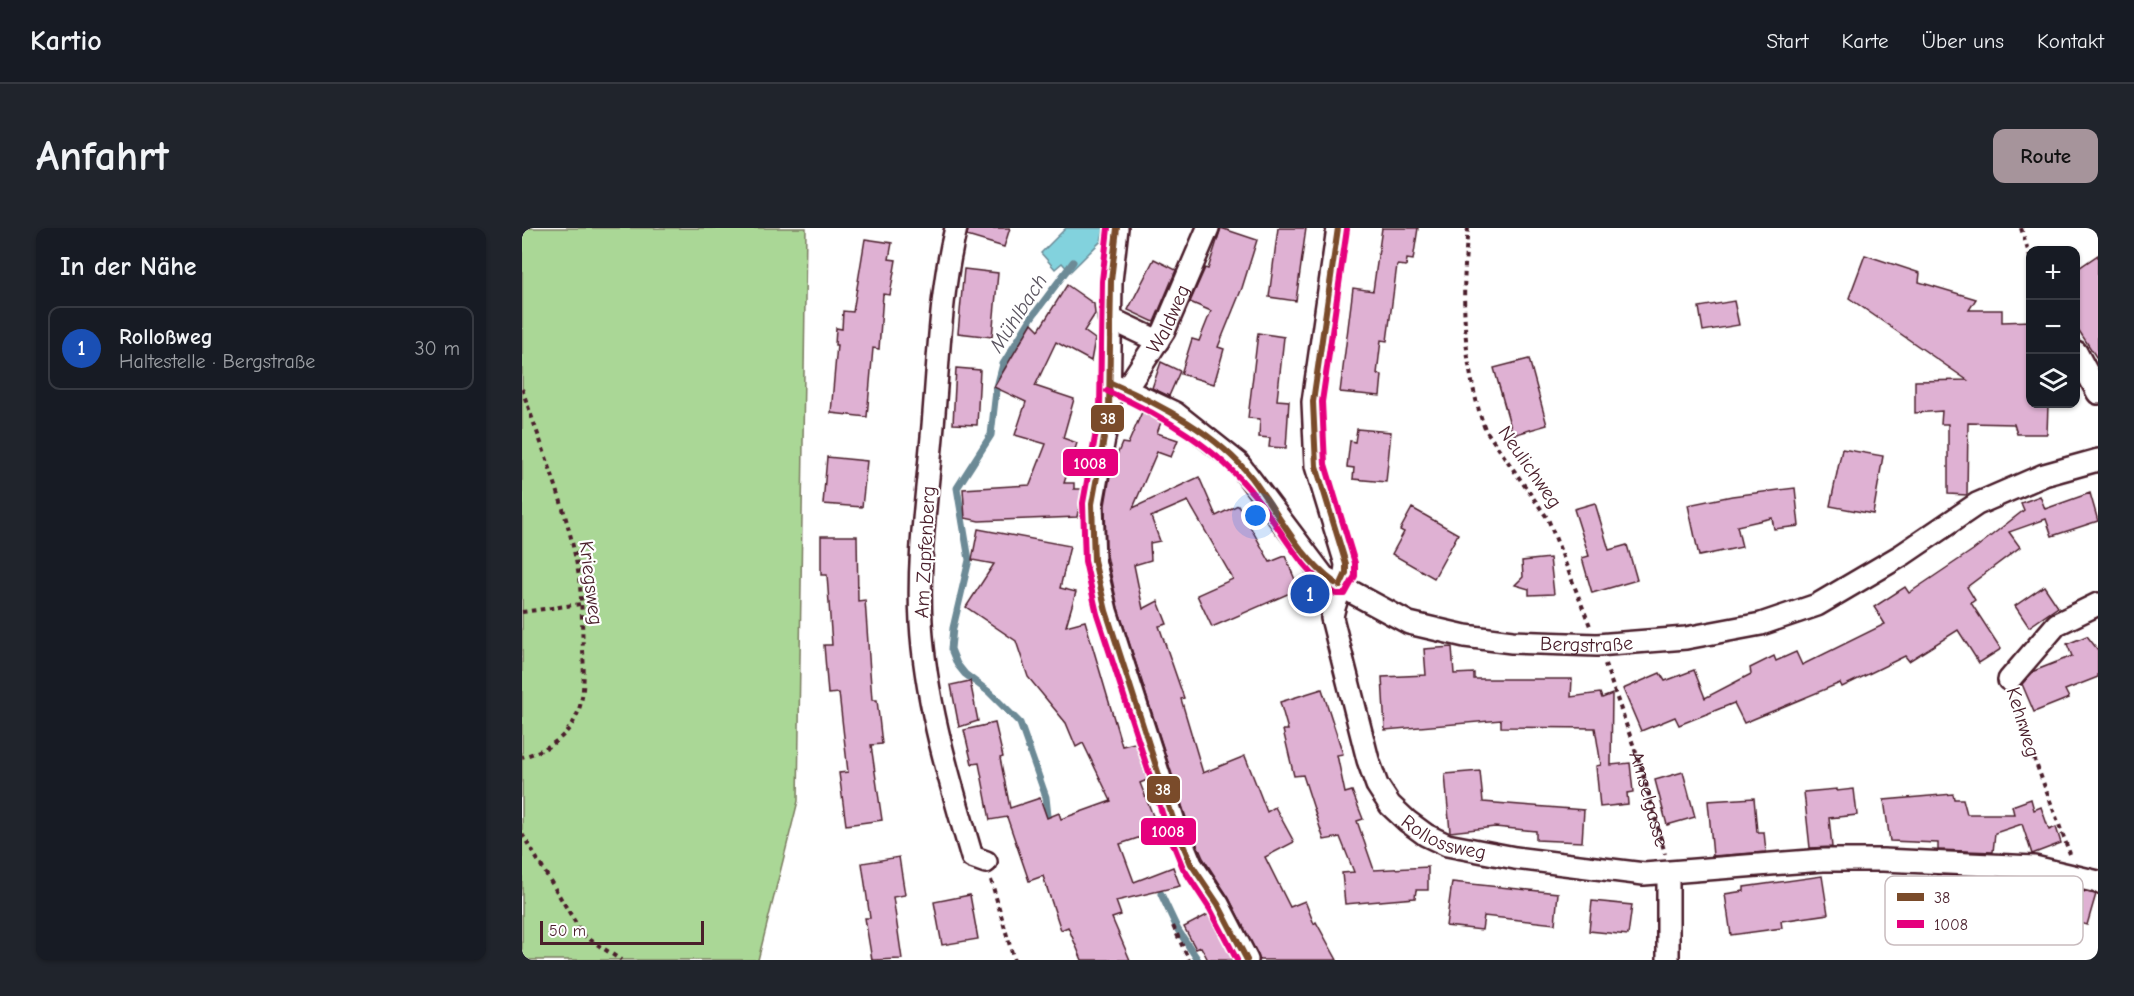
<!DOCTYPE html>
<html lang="de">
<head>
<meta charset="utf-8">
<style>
  :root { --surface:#171b24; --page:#20242c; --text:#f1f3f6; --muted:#9ea1a6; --line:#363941; --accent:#a6949b }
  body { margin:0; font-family:"Comic Neue",sans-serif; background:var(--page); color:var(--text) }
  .controls { position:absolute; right:18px; top:18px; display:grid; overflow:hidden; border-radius:12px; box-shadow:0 2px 4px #0004 }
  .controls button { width:54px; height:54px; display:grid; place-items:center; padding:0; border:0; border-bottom:2px solid var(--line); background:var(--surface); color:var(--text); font:30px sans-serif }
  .scale { position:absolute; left:18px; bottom:15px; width:164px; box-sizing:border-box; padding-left:6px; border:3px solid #4a1f2b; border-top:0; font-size:16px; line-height:21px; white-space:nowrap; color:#4a1f2b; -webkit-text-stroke:4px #fff; paint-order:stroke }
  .you { position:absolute; left:734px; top:288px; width:21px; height:21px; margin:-15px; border:4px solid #fff; border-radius:50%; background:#1a73e8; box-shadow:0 0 0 9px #1a73e833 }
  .badge { display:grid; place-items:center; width:39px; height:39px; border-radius:50%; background:var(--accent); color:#fff; font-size:20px; font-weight:700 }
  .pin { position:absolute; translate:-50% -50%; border:3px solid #fff; box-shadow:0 2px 6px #0006 }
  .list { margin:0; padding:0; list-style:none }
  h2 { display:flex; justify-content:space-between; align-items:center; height:78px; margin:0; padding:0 24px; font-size:26px }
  h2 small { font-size:20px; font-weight:400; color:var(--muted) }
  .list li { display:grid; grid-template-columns:39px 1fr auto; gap:18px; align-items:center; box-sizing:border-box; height:84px; margin:0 12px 12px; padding:0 12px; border:2px solid var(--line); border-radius:12px }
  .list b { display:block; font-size:22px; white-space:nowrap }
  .list p { margin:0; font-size:20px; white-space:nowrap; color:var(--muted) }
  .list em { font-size:20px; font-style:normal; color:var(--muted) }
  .icon { flex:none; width:33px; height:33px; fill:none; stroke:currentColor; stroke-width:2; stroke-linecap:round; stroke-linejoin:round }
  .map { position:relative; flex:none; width:1576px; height:732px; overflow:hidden; border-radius:12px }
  header { display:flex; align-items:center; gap:36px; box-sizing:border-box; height:84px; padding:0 30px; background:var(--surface); border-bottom:2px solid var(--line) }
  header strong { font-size:28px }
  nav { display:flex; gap:33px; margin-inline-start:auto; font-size:21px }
  .intro { display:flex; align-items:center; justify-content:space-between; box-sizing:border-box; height:144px; padding:0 36px }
  h1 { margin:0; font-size:42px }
  .button { padding:15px 27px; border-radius:12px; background:var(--accent); color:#111; font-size:21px; font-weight:700 }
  main { display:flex; gap:36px; padding:0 36px }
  aside { flex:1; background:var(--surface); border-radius:12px; box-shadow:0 2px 4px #0004 }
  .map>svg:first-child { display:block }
</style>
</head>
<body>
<header>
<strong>Kartio</strong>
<nav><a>Start</a><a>Karte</a><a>Über uns</a><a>Kontakt</a></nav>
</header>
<div class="intro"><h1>Anfahrt</h1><a class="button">Route</a></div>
<main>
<aside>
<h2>In der Nähe<small></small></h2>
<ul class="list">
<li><span class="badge" style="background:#1a4fb4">1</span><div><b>Rolloßweg</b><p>Haltestelle · Bergstraße</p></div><em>30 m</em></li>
</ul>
</aside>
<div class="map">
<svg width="1576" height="732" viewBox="0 0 1576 732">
  <rect width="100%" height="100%" fill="#fff"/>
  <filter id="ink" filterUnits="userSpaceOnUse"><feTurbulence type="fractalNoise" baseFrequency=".0167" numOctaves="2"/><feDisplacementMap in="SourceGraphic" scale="12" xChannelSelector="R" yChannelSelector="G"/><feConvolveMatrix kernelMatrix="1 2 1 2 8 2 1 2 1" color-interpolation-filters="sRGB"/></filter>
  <g filter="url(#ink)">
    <polygon fill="#aad796" stroke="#7a7b60" stroke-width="1.5" points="0,0 284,0 276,573 236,732 0,732"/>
    <polygon fill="#82d2dd" stroke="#6c8a96" stroke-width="1.5" points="544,0 582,0 579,13 548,44 540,35 533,41 519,25"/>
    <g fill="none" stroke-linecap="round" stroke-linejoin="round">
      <g stroke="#6c8a96" stroke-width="7">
        <polyline points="526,588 524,569 498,495 467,464 443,446 435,436 429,421 431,400 447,332 435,260 469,207 474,163 481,136 510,89 551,34"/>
        <polyline points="639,666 656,702 676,732"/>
      </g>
    </g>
    <g fill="#dfb1d3" stroke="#4a1f2b" stroke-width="1.5">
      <polygon points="446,0 488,0 482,19 445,8"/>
      <polygon points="699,0 735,12 720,60 696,119 702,121 692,156 659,146 670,111 677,113 689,83 668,74 683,40 686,41"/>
      <polygon points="756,0 784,0 774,73 747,69"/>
      <polygon points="860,0 896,0 891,32 885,31 884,38 875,37 865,113 859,112 855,146 860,147 858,168 818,164 831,60 851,63"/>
      <polygon points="343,11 370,15 367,31 374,32 368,67 361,66 357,121 351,120 345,189 309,185 315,117 313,117 314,100 320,101 321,83 331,84"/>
      <polygon points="1343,27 1398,45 1397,54 1454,71 1447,82 1480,82 1480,94 1509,93 1509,176 1526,176 1525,206 1495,206 1492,196 1446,195 1445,267 1426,266 1426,196 1419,196 1420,183 1393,185 1393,153 1445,152 1327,70"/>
      <polygon points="1576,27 1576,132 1554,98 1554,42"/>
      <polygon points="632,31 654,42 632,94 606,82"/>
      <polygon points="442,41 476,45 470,109 436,105"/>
      <polygon points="545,57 572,76 573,86 562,103 573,111 569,133 534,114 513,158 552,171 541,210 555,215 542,255 552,255 552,261 560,261 555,289 457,293 443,290 441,261 508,257 524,216 493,207 504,174 472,159 510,95 517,102"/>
      <polygon points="1212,73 1217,97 1181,103 1177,79"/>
      <polygon points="736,105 762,109 755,172 767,173 764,220 747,219 748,210 737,209 738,191 726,190"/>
      <polygon points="1007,131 1025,197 991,207 972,140"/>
      <polygon points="639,134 658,143 647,168 630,160"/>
      <polygon points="434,140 458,142 455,197 431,196"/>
      <polygon points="620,184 639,194 635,205 656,212 649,229 635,224 611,280 677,249 694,288 716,277 748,334 763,328 777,361 690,399 675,367 711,351 666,273 629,289 638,313 628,315 629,332 612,337 621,381 636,373 645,396 637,398 662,470 659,471 681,545 723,528 745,584 753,579 772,614 743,629 768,679 783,673 792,696 794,694 815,732 738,732 707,670 681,630 666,596 596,380 584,323 583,277 589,242 600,215 606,216"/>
      <polygon points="835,201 869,204 864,254 831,251 832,240 825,239 828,213 833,214"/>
      <polygon points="1320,221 1361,228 1351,286 1308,278"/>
      <polygon points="305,229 345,233 340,279 301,276"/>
      <polygon points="1273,260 1277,298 1252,301 1250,290 1215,298 1220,319 1177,328 1166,277 1210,268"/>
      <polygon points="1568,265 1576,293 1530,308 1524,291 1487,304 1498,319 1445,359 1453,372 1449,375 1479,421 1457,435 1436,402 1387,433 1383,428 1320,459 1318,455 1222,495 1212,475 1157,497 1153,489 1119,503 1101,461 1138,445 1143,453 1172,442 1183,470 1229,446 1228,440 1252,428 1254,433 1274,424 1280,437 1363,396 1352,379 1383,359 1387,365 1451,322 1502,282 1499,275 1518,268 1523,281"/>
      <polygon points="1073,275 1087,322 1105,317 1115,352 1070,365 1060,330 1067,328 1052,281"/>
      <polygon points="890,280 936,306 912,350 870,326 882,304 878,302"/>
      <polygon points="456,301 548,318 538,360 554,364 544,398 563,393 600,518 613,515 625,552 618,555 637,603 598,616 612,654 651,639 658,658 594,673 599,687 590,690 608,732 560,732 546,699 539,702 521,648 507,653 485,589 468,592 457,535 450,536 442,502 473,495 481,529 478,530 488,580 518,570 525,590 537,585 539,591 589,573 561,515 554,519 544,495 506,449 494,413 444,379 472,336 450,332"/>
      <polygon points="299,308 335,308 336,373 343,372 350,472 355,472 360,516 349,517 360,592 324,597 317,545 326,544 317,465 306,466 302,417 310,417 305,347 299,347"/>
      <polygon points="1028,330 1032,366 1007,367 1007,361 993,357 1001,349 1000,333"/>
      <polygon points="1522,358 1536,379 1507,399 1493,378"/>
      <polygon points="1565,408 1576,422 1576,449 1543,462 1547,470 1512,484 1500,456 1512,443 1550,428 1545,416"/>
      <polygon points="930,419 932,446 952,445 952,451 1050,451 1049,469 1078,465 1080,470 1090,466 1089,537 1108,535 1111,564 1105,565 1106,576 1078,579 1074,538 1079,537 1073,500 979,499 979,492 863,502 860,449 904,447 902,421"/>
      <polygon points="448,453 456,493 437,499 429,457"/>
      <polygon points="800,461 821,526 815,527 823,565 830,563 841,591 835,593 852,642 906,639 906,662 894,662 893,670 823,676 820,645 832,644 818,609 802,612 781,547 772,548 761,502 766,502 758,474"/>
      <polygon points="958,543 961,574 1062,582 1060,614 1014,612 1014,603 973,599 928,604 923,546"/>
      <polygon points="1161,544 1173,589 1145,597 1133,552"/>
      <polygon points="1315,561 1315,563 1332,561 1335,587 1307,590 1310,619 1288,620 1282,564"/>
      <polygon points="1431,566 1432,571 1441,571 1445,586 1492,586 1490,578 1509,571 1512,582 1519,579 1527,602 1534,599 1539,615 1510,626 1500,596 1473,605 1471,624 1416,622 1416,615 1368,613 1362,572"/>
      <polygon points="1232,570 1235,604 1242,604 1244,624 1191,628 1186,573"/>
      <polygon points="377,629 383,667 371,669 380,731 350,732 343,690 348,690 340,635"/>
      <polygon points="1415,647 1488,651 1488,670 1519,671 1523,655 1574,666 1565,697 1541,690 1539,698 1515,693 1513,704 1487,703 1487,707 1462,706 1464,684 1414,680"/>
      <polygon points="1300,648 1306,686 1259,693 1260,700 1209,707 1203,666 1222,663 1222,659"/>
      <polygon points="930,654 1036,665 1033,696 962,688 960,702 924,698"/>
      <polygon points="448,667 456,711 420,717 412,674"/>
      <polygon points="1070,673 1110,677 1106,707 1067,703"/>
      <polygon points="687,686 711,732 686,732 679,719 674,721 662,699"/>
    </g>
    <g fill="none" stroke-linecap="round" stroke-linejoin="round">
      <g stroke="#4a1f2b" stroke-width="26">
        <g id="street">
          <path d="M434,0c-15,60 -17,124 -22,185 -5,69 -17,140 -13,209 4,79 29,159 51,235l14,5"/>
          <polyline points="595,0 589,53 587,183 570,276 572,332 584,383 654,600 669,636 696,676 725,732"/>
          <path id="s2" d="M816,0l-25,174 3,64 30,98c0,18 -12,35 -14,54l36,142 9,25 13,20 17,16 19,14 21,10 68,13 129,16 179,-14h60l151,7 64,15"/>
          <polyline points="587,90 636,113"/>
          <polyline points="1554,124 1576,165"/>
          <path id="s3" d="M589,155l64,30 63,50 86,114 85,46 56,13 47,6 85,3 89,-7 75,-14 56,-19 85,-50 75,-51 67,-29 54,-15"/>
          <path id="s4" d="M604,161l38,-58 44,-103"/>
          <polyline points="1487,452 1535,396 1576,376"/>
          <polyline points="1146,732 1146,645"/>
        </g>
      </g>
      <g stroke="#4a1f2b" stroke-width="4" stroke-dasharray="4.5 4.5" stroke-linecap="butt">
        <path d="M946,0c-7,66 -6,138 17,201l63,90 42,107"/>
        <polyline points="1499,0 1508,29"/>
        <path d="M0,161c21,62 47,124 57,188 3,24 3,49 4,73 1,26 3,53 -12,76 -11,16 -30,26 -49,31"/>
        <polyline points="0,384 59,376"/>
        <path id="s1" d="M1083,436l37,106 23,84"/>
        <polyline points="1492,470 1500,498 1548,626"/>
        <polyline points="0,606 61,707 99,732"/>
        <polyline points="469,652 492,732"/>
        <polyline points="651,698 667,732"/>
      </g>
      <use href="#street" stroke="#fff" stroke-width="21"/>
      <g stroke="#fff" stroke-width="10">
        <g id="bus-1">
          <polyline points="595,0 589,53 587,183 570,276 572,332 584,383 654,600 669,636 696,676 725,732"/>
          <polyline points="816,0 791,174 794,238 824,336 824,345 818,358"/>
          <path d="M589,155c51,22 106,51 141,95 26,35 47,79 83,105"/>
        </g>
      </g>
      <g stroke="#fff" stroke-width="10">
        <g id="bus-2">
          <polyline points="586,0 580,53 578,182 561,275 563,333 575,386 646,603 661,640 688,681 715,732"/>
          <path d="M585,163c57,25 109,56 148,105 26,32 45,75 81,98h9l10,-18v-13l-30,-99 -3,-62 25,-173"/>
        </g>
      </g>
      <use href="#bus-1" stroke="#7a4b2a" stroke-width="6"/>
      <use href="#bus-2" stroke="#e5007d" stroke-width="6"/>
    </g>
  </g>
  <g text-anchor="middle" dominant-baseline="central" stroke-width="4.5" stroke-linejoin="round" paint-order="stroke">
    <g font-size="20" fill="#4a1f2b" stroke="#fff">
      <text stroke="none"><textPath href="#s4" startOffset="82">Waldweg</textPath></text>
      <text transform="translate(1008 239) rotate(55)">Neulichweg</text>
      <text transform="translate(403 324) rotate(-87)">Am Zapfenberg</text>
      <text transform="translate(69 355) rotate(83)">Kriegsweg</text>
      <text stroke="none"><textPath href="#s3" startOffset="570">Bergstraße</textPath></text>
      <text transform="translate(1501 494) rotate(73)">Kehrweg</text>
      <text stroke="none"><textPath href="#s1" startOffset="142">Amselgasse</textPath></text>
      <text stroke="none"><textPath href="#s2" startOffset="660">Rollossweg</textPath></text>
    </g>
    <g font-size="21" font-style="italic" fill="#5b5560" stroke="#fff">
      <text transform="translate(496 85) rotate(-57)">Mühlbach</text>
    </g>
  </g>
  <rect x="1363" y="648" width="198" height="69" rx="9" fill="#fff" stroke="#c9bcbf" stroke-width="1.5"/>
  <rect x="1375" y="665" width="27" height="8" fill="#7a4b2a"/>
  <rect x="1375" y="692" width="27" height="8" fill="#e5007d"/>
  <g font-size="16" fill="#4a1f2b">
    <text x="1412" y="675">38</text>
    <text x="1412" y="702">1008</text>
  </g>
  <g stroke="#fff" stroke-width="2">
    <rect x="568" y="176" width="35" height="29" rx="6" fill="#7a4b2a"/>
    <rect x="540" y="220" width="57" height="29" rx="6" fill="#e5007d"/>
    <rect x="624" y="547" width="35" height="29" rx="6" fill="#7a4b2a"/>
    <rect x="618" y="589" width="57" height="29" rx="6" fill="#e5007d"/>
  </g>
  <g font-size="16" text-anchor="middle" font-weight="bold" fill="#fff">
    <text x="586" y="196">38</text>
    <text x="568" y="241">1008</text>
    <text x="641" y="567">38</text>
    <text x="646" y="609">1008</text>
  </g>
</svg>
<div class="controls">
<button>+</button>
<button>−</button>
<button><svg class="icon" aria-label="layers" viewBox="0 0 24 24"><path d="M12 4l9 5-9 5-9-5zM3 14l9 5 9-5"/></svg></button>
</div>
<div class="scale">50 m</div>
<div class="you"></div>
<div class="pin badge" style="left:788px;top:366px;background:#1a4fb4">1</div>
</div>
</main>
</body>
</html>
